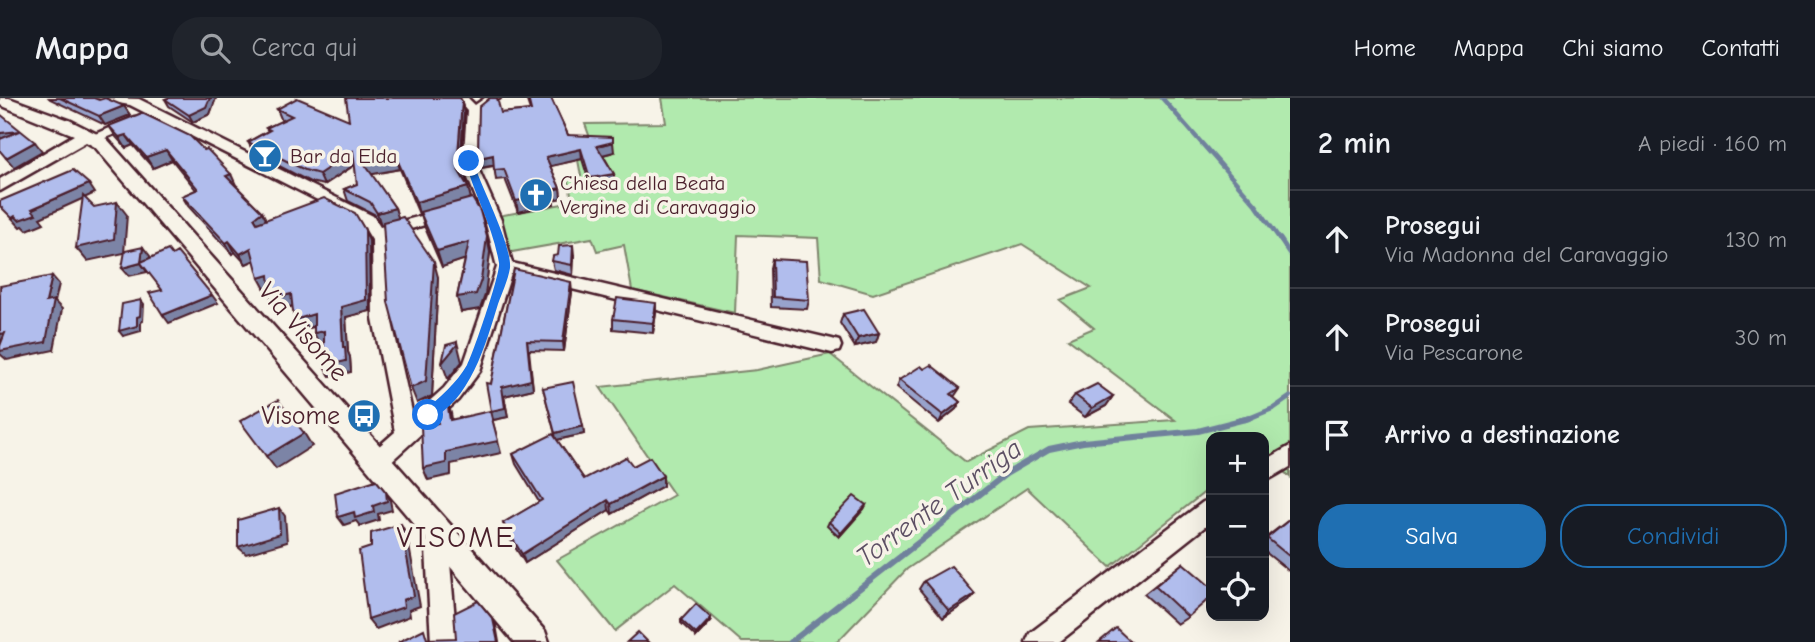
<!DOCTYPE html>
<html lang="it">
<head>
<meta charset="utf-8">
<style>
  :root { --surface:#171b24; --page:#20242c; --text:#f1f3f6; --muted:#9ea1a6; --line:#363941; --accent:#1f6fb2 }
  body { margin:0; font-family:"Comic Neue",sans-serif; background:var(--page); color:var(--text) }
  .controls { position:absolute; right:21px; bottom:21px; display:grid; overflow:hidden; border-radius:14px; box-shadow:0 7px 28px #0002 }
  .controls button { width:63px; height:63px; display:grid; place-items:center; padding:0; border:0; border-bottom:2px solid var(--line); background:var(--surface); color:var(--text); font:35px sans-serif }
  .stop { position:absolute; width:21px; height:21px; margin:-16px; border:5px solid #1a73e8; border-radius:50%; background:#fff }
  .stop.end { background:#1a73e8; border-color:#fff; box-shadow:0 2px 7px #0008 }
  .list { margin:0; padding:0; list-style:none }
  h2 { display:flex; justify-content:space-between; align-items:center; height:91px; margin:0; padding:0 28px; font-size:30px }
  h2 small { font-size:23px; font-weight:400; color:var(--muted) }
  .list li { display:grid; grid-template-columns:46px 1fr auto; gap:21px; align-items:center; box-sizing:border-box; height:98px; padding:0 28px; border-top:2px solid var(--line) }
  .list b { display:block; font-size:26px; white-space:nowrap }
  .list p { margin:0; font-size:23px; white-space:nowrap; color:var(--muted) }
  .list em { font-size:23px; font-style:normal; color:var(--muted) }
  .actions { display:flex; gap:14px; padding:21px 28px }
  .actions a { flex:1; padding:16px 0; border:2px solid var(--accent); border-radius:28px; text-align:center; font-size:24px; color:var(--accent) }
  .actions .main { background:var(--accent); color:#fff }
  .icon { flex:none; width:38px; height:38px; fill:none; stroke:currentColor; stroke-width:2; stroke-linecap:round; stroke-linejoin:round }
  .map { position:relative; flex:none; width:1290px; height:544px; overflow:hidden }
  header { display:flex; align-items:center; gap:42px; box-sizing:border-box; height:98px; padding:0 35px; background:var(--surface); border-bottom:2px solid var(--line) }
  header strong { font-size:33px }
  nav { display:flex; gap:38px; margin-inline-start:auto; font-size:24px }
  .search { width:490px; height:63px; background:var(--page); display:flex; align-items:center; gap:18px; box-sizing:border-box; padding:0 24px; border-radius:28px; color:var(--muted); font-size:26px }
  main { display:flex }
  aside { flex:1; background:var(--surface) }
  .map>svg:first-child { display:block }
</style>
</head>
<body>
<header>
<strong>Mappa</strong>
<div class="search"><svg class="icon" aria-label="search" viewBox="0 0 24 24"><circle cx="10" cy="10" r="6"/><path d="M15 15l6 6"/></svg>Cerca qui</div>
<nav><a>Home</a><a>Mappa</a><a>Chi siamo</a><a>Contatti</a></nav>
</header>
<main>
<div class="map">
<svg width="1290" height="544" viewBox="0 0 1290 544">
  <rect width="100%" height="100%" fill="#f7f3e8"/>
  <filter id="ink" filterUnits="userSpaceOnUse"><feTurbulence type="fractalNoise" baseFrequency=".0143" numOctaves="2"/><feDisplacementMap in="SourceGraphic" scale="14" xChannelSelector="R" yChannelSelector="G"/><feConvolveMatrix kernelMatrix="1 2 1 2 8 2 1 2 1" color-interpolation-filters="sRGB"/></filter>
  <g filter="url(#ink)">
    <polygon fill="#b1eaae" stroke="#7e846c" stroke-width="2" points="662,0 1290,0 1290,379 1264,357 1264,339 1211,339 1211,389 1110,469 1027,390 907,471 837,544 742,544 675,486 615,533 557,462 674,397 600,289 757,272 830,256 966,364 1029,332 1175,322 1068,241 1094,230 1060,202 1091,190 1022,146 873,196 821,181 818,140 738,137 735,215 632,192 624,147 597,153 592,140 506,155 493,119 573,104 567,80 581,78 578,62 593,48 585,26 666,25"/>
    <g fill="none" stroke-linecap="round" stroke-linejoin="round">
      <polyline stroke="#70819c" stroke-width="4.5" points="1162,0 1256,107 1281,143"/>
      <g stroke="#70819c" stroke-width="5">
        <polyline points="1280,141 1290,156"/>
        <polyline points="1245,322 1274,310 1290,299"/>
      </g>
      <polyline stroke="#70819c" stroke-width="6" points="791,544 1006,376 1049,351 1083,344 1198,333 1249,320"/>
      <g stroke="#4a1f2b" stroke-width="5">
        <g id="minor">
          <polygon points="105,0 139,1 373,118 380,129 447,111 453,113 455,116 453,119 386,138 388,142 391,220 413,318 444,290 464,265 497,169 485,122 463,68 467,13 455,0 468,0 475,7 485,0 500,0 478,17 477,68 501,122 512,165 832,241 839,243 841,248 839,253 832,255 511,176 480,273 458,302 386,368 378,371 370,368 367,362 370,356 395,334 373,220 372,142 361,124 130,7 106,3"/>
          <polygon points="134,19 141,23 139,26 98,43 93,44 86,40"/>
          <polygon points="1290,348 1290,369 1264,384 1264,363"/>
          <polygon points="1211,401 1211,424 1059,544 1026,544 1030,535 1203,404"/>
          <polygon points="436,422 444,425 447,432 457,544 431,544 425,432 428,425"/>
        </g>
      </g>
      <g stroke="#4a1f2b" stroke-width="5">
        <polygon id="tertiary" points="0,0 9,0 69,22 107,41 545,533 549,544 514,544 95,49 86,44 0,93 0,81 74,37 0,7"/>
      </g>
      <use href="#minor" fill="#f7f3e8" fill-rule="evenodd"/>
      <use href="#tertiary" fill="#f7f3e8" fill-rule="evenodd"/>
    </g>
    <g fill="#98a3cc" stroke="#4a1f2b" stroke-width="2">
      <polygon points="49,0 94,0 124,8 130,17 105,27 50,1"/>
      <polygon points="168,0 216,0 210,16 193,24 169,8 165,1"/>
      <polygon points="526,0 551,0 568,37 614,54 603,57 614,76 614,87 591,90 582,61 550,68 560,90 561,100 553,102 554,106 518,114 505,81 496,82 494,68 481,70 478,57 501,15 530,12"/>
      <polygon points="277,11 349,22 464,14 461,64 464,73 467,85 466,85 468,89 471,100 490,154 485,197 480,211 461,214 457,199 465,161 442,169 425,130 421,116 419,116 400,71 371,76 395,110 398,120 438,179 432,298 417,305 383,126 381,127 374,116 348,103 344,91 357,86 355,67 324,87 310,84 254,55 248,44 268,33 266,30 282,23"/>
      <polygon points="142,15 236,87 235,87 262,114 266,122 369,143 370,213 346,219 348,254 350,259 351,274 330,278 324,268 324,245 319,246 314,229 300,232 292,208 278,212 270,189 265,191 255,162 246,166 235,154 232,156 188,108 182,98 196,92 172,62 153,70 133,47 126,50 116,39 109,28"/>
      <polygon points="558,157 574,157 573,177 554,172 552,163"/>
      <polygon points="772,161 809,202 807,211 771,209 770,170"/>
      <polygon points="514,171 572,194 564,253 529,252 533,291 504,298 508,319 493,322 491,286"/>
      <polygon points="656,215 653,235 613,231 613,221"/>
      <polygon points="843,216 879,235 876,244 855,249 840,225"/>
      <polygon points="924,271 960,290 954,299 960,304 956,311 939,325 896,290 899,282"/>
      <polygon points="543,290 583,328 584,336 557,342 584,381 633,368 663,378 663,388 612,416 609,412 525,465 506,435 503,425 539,404 516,366 513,356 556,340"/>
      <polygon points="1075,297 1113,298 1106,308 1085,319 1068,306"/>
      <polygon points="866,407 864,411 839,439 827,428 829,424"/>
      <polygon points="1290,421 1290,474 1264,453 1264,441"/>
      <polygon points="1183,465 1188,519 1177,526 1144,496"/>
      <polygon points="924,483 969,503 943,520 919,491"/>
      <polygon points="681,522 711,523 696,539 681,525"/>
    </g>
    <g fill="#7c84a6" stroke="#4a1f2b" stroke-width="2">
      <polygon points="210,0 216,0 210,16 193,24 189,17"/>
      <polygon points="462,3 464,14 460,68 458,56"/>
      <polygon points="124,8 130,17 105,27 99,18"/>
      <polygon points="20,33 0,45 0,35"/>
      <polygon points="126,37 133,47 126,50 119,39"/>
      <polygon points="35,44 42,53 14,69 6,60"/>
      <polygon points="613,44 614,54 598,58 597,48"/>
      <polygon points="581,51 582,61 547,69 546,59"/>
      <polygon points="166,52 172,62 153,70 146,59"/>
      <polygon points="353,53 357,65 324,87 319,76"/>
      <polygon points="493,57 495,67 481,70 479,60"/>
      <polygon points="396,59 400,71 368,77 364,65"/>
      <polygon points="231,76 236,87 231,88 226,78"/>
      <polygon points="614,76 614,87 591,90 590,80"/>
      <polygon points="89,86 95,95 40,120 44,125 27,132 23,128 20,129 12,120"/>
      <polygon points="468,89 471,101 419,116 416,104"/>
      <polygon points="560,90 561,100 553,102 554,106 518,114 516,103 551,92"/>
      <polygon points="117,104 127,117 124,155 87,163 76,150"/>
      <polygon points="395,110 399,122 381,127 377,115"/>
      <polygon points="262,114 268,125 260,130 254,120"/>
      <polygon points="365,132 369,143 370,213 346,219 348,254 350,259 351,274 330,278 324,268 343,249 341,209"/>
      <polygon points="487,139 490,154 485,197 480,211 461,214 457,199"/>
      <polygon points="229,143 235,154 232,156 226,145"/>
      <polygon points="469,144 472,159 442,169 437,153"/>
      <polygon points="573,147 574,157 573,177 572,167"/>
      <polygon points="143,149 150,158 148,172 141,164"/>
      <polygon points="251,150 257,161 246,166 240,156"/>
      <polygon points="434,164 438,179 432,298 417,305 411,290"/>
      <polygon points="141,165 147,174 129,178 122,170"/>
      <polygon points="269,177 275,188 265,191 259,180"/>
      <polygon points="52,178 59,186 55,204 62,211 54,252 7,262 0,256 0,253 46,204"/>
      <polygon points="571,184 572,194 564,253 563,244"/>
      <polygon points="291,196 296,207 278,212 271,201"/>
      <polygon points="212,197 218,205 169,225 163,217"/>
      <polygon points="141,202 144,206 143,223 141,224 141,233 123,238 119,233 137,219"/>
      <polygon points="656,205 656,215 653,235 653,225"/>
      <polygon points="314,216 319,227 300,232 294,222"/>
      <polygon points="324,233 329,243 319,246 314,235"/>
      <polygon points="5,235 0,247 0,236"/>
      <polygon points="879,235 876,244 855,249 858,240"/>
      <polygon points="527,243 533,291 504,298 508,319 493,322 491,313 502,289"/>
      <polygon points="457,244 462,264 448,281 442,265"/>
      <polygon points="1113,298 1106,308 1085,319 1092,310"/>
      <polygon points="447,303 451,315 454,334 450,322"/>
      <polygon points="960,304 956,311 939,325 943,317"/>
      <polygon points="490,313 501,355 451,366 451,377 428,382 423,370 446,354"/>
      <polygon points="583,328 584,336 556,342 555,335"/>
      <polygon points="304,335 312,348 276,371 266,358"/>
      <polygon points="663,378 663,388 612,416 611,406"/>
      <polygon points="386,394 390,402 392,412 378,416 379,422 360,428 356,423 344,427 338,419 373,408"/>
      <polygon points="608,402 609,412 525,465 522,456"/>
      <polygon points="866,407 864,411 839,439 841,435"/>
      <polygon points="279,410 285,418 287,444 246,456 238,449"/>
      <polygon points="401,426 407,437 420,508 409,512 410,518 376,531 368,521 403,502"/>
      <polygon points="975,496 969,503 943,520 949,513"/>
      <polygon points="711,520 711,523 696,539 696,536"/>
      <polygon points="493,521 496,527 499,544 498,544"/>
    </g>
    <g fill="#b1bded" stroke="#4a1f2b" stroke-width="2">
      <polygon points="60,0 94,0 99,2 105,0 124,8 99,18"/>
      <polygon points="168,0 210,0 206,9 189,17 165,1"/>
      <polygon points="297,0 349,22 346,0 460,0 462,3 458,56 464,73 459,73 468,89 416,104 396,59 364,65 395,110 377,115 370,104 344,91 357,86 353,53 319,76 305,72 248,44 270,32 266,30 292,18 277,11"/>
      <polygon points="490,0 497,0 501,15 531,12 528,0 551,0 568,37 613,39 613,44 597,48 614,76 590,80 581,51 546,59 560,90 551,92 553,96 516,103 504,71 494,72 493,57 479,60 478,57 479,9"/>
      <polygon points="142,15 190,38 204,52 207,51 231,76 226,78 262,114 254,120 257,125 324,100 355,115 365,132 366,202 341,209 343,249 345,249 346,263 324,268 324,233 314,235 314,216 294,222 291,196 271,201 269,177 259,180 251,150 240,156 229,143 226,145 182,98 198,91 166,52 146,59 126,37 119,39 109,28"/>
      <polygon points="0,16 35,44 6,60 0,53 0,41 20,33 0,35"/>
      <polygon points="73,72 89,86 32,111 36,116 19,122 15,118 12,120 0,108 0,103"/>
      <polygon points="83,98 94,109 117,104 114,141 76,150"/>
      <polygon points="472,100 480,113 487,139 481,182 476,196 457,199 469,144 437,153 420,114"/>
      <polygon points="403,119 434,164 426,283 411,290 388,204 383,124"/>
      <polygon points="573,147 572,167 552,163 553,158 558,157 559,148"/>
      <polygon points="143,149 141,164 168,152 172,157 177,154 212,197 163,217 149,195 162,192 141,165 122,170 125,153"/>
      <polygon points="772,161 806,163 809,202 773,199"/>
      <polygon points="514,171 571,184 563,244 527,243 531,282 502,289 505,310 491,313 486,285 491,286"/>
      <polygon points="52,178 46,204 54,202 46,244 0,253 0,248 5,235 0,236 0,188"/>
      <polygon points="617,200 656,205 653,225 613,221"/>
      <polygon points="141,202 140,218 137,219 137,228 119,233 122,206"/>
      <polygon points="864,211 879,235 858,240 843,216"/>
      <polygon points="457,244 457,247 442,265 446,247"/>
      <polygon points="931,267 960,290 951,296 960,304 943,317 899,282 921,268 924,271"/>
      <polygon points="573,284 583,328 555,335 543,290"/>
      <polygon points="1097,286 1113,298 1092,310 1075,297"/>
      <polygon points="278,302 304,335 266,358 240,323"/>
      <polygon points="443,303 447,303 450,322 490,313 498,343 446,354 446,365 423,370 421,328 438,325 433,312"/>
      <polygon points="553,336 584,381 626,359 633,368 650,359 663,378 611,406 608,402 522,456 503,425 542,402 513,356"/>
      <polygon points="376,382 386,394 387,403 373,408 374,414 355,420 354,414 338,419 335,395"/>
      <polygon points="854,398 866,407 841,435 829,424"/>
      <polygon points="279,410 280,436 238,449 238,422"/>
      <polygon points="1290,421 1290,459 1267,440"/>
      <polygon points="401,426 414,498 403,502 404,509 368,521 359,453 371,449 371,435"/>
      <polygon points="1183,465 1211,489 1211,499 1188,519 1155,488"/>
      <polygon points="951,468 975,496 949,513 924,483"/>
      <polygon points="478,503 493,521 498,544 398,544 424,531 427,541 456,540 454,515"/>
      <polygon points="696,506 711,520 696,536 681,522"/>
      <polygon points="1116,530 1131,544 1099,544"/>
      <polygon points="638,534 648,544 627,544"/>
    </g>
  </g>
  <path fill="#1a73e8" d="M469,61l4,2c8,26 39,84 37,107 -2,12 -8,25 -12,36 -12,39 -28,99 -70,116l-6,-5 1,-3c16,-14 34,-29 44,-47 6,-11 34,-93 32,-102 -6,-36 -24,-67 -34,-102z"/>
  <defs>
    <g id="bar-disc" transform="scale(1.75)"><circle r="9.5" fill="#1f6fb2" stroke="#f7f3e8"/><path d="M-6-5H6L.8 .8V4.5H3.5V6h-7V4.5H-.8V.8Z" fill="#fff"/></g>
    <g id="church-disc" transform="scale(1.75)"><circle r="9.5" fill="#1f6fb2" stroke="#f7f3e8"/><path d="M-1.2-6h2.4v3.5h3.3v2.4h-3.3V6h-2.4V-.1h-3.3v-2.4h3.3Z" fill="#fff"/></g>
    <g id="bus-disc" transform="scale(1.75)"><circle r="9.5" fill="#1f6fb2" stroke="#f7f3e8"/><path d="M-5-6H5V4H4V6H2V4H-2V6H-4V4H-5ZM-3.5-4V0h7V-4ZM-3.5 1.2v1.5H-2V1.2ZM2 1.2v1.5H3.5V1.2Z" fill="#fff"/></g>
  </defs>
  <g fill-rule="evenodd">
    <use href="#bar-disc" x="265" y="58"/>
    <use href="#church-disc" x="536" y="97"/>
    <use href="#bus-disc" x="364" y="318"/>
  </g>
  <g text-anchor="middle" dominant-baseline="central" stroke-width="7" stroke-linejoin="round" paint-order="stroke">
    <g font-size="21" fill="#4a1f2b" stroke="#f7f3e8" text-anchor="start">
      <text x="290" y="58">Bar da Elda</text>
      <text x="560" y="85">Chiesa della Beata<tspan x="560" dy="24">Vergine di Caravaggio</tspan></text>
    </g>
    <g font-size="26" fill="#4a1f2b" stroke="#f7f3e8">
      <text transform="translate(303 234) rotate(49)">Via Visome</text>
    </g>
    <g font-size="26" fill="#4a1f2b" stroke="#f7f3e8" text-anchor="end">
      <text x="340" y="318">Visome</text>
    </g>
    <g font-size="28" font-style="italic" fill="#5d5064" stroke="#f7f3e8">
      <text transform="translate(939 405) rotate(-36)">Torrente Turriga</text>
    </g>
    <g font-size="30" letter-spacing="2" fill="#4a1f2b" stroke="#f7f3e8">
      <text x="456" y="439">VISOME</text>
    </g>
  </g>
</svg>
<div class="controls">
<button>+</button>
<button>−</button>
<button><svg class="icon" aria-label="locate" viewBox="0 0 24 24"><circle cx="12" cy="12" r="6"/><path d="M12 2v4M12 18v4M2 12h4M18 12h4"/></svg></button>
</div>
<div class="stop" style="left:428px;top:317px"></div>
<div class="stop end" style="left:469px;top:63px"></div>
</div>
<aside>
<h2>2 min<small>A piedi · 160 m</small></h2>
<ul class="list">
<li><svg class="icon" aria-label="ahead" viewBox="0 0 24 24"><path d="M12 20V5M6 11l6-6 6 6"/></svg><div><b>Prosegui</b><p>Via Madonna del Caravaggio</p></div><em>130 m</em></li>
<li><svg class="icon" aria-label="ahead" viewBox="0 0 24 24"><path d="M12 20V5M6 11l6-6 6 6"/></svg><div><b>Prosegui</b><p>Via Pescarone</p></div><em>30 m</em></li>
<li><svg class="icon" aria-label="arrive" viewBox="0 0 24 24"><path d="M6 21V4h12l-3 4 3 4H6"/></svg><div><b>Arrivo a destinazione</b></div></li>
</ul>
<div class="actions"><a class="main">Salva</a><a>Condividi</a></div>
</aside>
</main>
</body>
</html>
